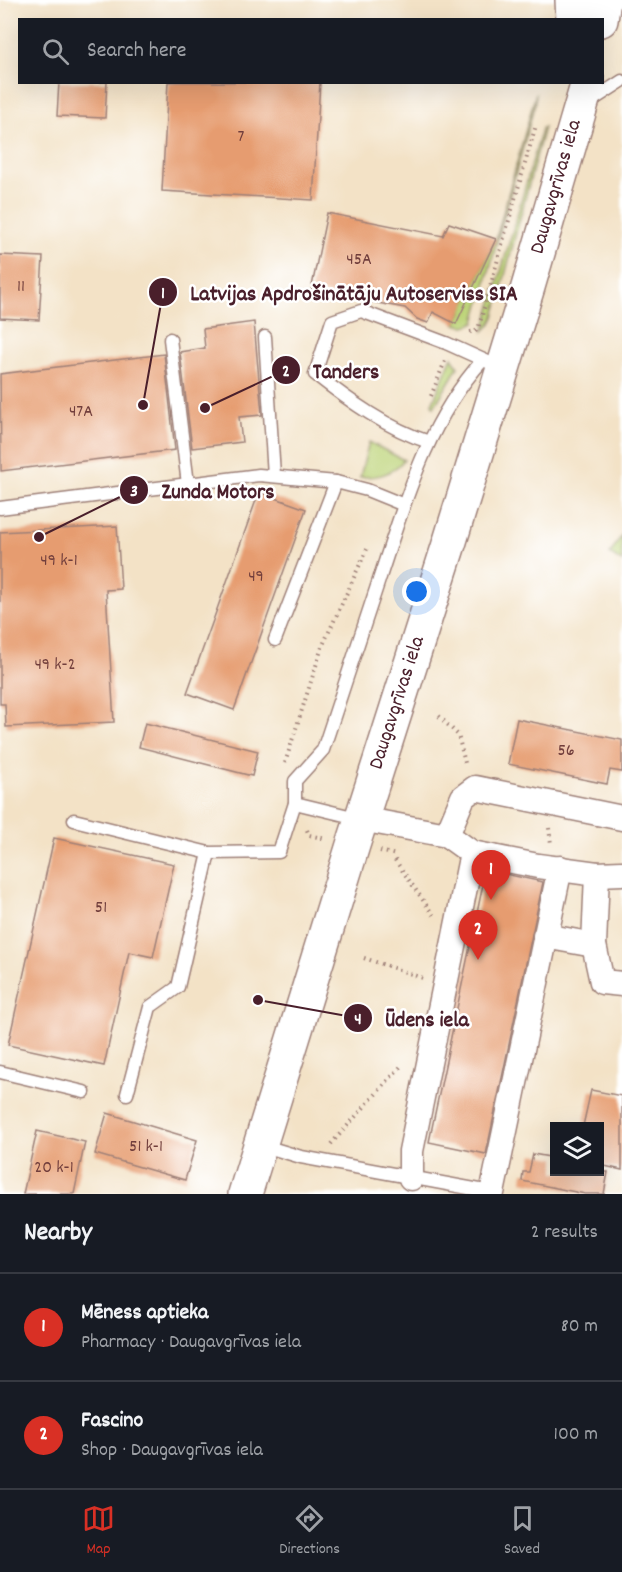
<!DOCTYPE html>
<html lang="en">
<head>
<meta charset="utf-8">
<style>
  :root { --surface:#171b24; --page:#20242c; --text:#f1f3f6; --muted:#9ea1a6; --line:#363941; --accent:#d93025 }
  body { margin:0; font-family:Dekko,sans-serif; background:var(--page); color:var(--text) }
  .controls { position:absolute; right:18px; bottom:18px; display:grid; overflow:hidden; border-radius:0px; box-shadow:0 6px 24px #0002 }
  .controls button { width:54px; height:54px; display:grid; place-items:center; padding:0; border:0; border-bottom:2px solid var(--line); background:var(--surface); color:var(--text); font:30px sans-serif }
  .you { position:absolute; left:417px; top:592px; width:21px; height:21px; margin:-15px; border:4px solid #fff; border-radius:50%; background:#1a73e8; box-shadow:0 0 0 9px #1a73e833 }
  .badge { display:grid; place-items:center; width:39px; height:39px; border-radius:50%; background:var(--accent); color:#fff; font-size:20px; font-weight:700 }
  .pin { position:absolute; translate:-50% -50px; filter:drop-shadow(0 2px 3px #0008) }
  .pin::after { content:''; position:absolute; top:32px; width:21px; height:18px; background:inherit; clip-path:polygon(0 0,100% 0,50% 100%) }
  .list { margin:0; padding:0; list-style:none }
  h2 { display:flex; justify-content:space-between; align-items:center; height:78px; margin:0; padding:0 24px; font-size:26px }
  h2 small { font-size:20px; font-weight:400; color:var(--muted) }
  .list li { display:grid; grid-template-columns:39px 1fr auto; gap:18px; align-items:center; box-sizing:border-box; height:108px; padding:0 24px; border-top:2px solid var(--line) }
  .list b { display:block; font-size:22px; white-space:nowrap }
  .list p { margin:0; font-size:20px; white-space:nowrap; color:var(--muted) }
  .list em { font-size:20px; font-style:normal; color:var(--muted) }
  .icon { flex:none; width:33px; height:33px; fill:none; stroke:currentColor; stroke-width:2; stroke-linecap:round; stroke-linejoin:round }
  .map { position:relative; flex:none; width:622px; height:1194px; overflow:hidden }
  .search { position:absolute; background:var(--surface); box-shadow:0 6px 24px #0002; left:18px; right:18px; top:18px; height:66px; display:flex; align-items:center; gap:15px; box-sizing:border-box; padding:0 21px; border-radius:0px; color:var(--muted); font-size:22px }
  .sheet { height:294px; background:var(--surface) }
  nav { display:flex; justify-content:space-around; align-items:center; box-sizing:border-box; height:84px; border-top:2px solid var(--line); background:var(--surface); font-size:16px; color:var(--muted) }
  nav a { display:grid; justify-items:center; gap:3px }
  nav .on { color:var(--accent) }
  .map>svg:first-child { display:block }
</style>
</head>
<body>
<div class="map">
<svg width="622" height="1194" viewBox="0 0 622 1194">
  <rect width="100%" height="100%" fill="#fff"/>
  <filter id="ink" filterUnits="userSpaceOnUse"><feTurbulence type="fractalNoise" baseFrequency=".0167" numOctaves="2"/><feDisplacementMap in="SourceGraphic" scale="12" xChannelSelector="R" yChannelSelector="G"/><feConvolveMatrix kernelMatrix="1 2 1 2 8 2 1 2 1" color-interpolation-filters="sRGB"/></filter>
  <filter id="wash" filterUnits="userSpaceOnUse"><feTurbulence type="fractalNoise" baseFrequency=".008" numOctaves="4" result="noise"/><feDisplacementMap in="SourceGraphic" scale="24" xChannelSelector="R" yChannelSelector="G"/><feGaussianBlur stdDeviation="1.35" result="paint"/><feColorMatrix in="noise" values="0 0 0 0 0 0 0 0 0 0 0 0 0 0 0 0 0 1.4 0 .05"/><feComposite in="paint" operator="in"/></filter>
  <g filter="url(#wash)">
    <rect width="100%" height="100%" fill="#f3e2c6"/>
    <g fill="#bdd479" stroke="#847a52" stroke-width="1.5">
      <path d="M536,93l-1,10 -60,219c-7,5 -12,5 -19,2l40,-85z"/>
      <polygon points="544,127 494,317 490,325 484,331 542,128"/>
      <polygon points="452,357 458,367 434,407 432,404"/>
      <path d="M369,442l35,18c-14,15 -24,17 -44,17z"/>
      <polygon points="622,535 622,562 610,554"/>
    </g>
    <g id="blocks">
      <g fill="#e69c6f">
        <polygon points="59,82 107,82 105,118 57,116"/>
        <polygon points="168,82 320,82 313,200 162,191"/>
        <polygon points="327,213 443,236 449,223 496,239 456,324 433,312 428,323 417,319 405,308 311,291"/>
        <polygon points="0,255 43,257 39,320 0,318"/>
        <polygon points="254,322 262,415 239,417 242,442 192,448 180,352 205,348 203,329"/>
        <polygon points="164,354 175,450 1,471 0,374"/>
        <polygon points="259,492 306,509 234,710 187,693"/>
        <polygon points="117,526 121,589 106,590 114,722 6,727 5,704 0,704 0,532"/>
        <polygon points="517,719 622,740 622,772 610,770 607,784 508,764"/>
        <polygon points="145,723 258,751 252,776 139,747"/>
        <polygon points="54,838 174,864 153,957 129,952 104,1066 8,1045"/>
        <polygon points="486,870 543,882 486,1154 429,1142"/>
        <polygon points="591,1090 622,1096 622,1170 600,1165 600,1126 583,1126"/>
        <polygon points="107,1113 197,1140 185,1180 95,1154"/>
        <polygon points="37,1131 85,1142 74,1194 23,1194"/>
        <polygon points="533,1154 555,1158 555,1172 608,1172 604,1194 585,1194 522,1181 523,1172 529,1172"/>
      </g>
    </g>
  </g>
  <g filter="url(#ink)">
    <use href="#blocks" fill-opacity="0" stroke="#9e8078" stroke-width="1.5"/>
    <g fill="none" stroke-linecap="round" stroke-linejoin="round">
      <g stroke="#9e8078" stroke-width="15">
        <g id="lane">
          <polyline points="588,103 622,81"/>
          <polyline points="265,337 274,475"/>
          <polyline points="170,339 188,484"/>
          <path d="M429,442c-41,-13 -81,-42 -114,-68l17,-53 29,-10 85,32 42,19"/>
          <polyline points="0,508 259,475 336,482 367,490 404,505"/>
          <polyline points="275,640 336,482"/>
          <polyline points="295,803 361,819"/>
          <path d="M74,820l135,33 70,-1 16,-49v-22l28,-31c19,-58 38,-115 57,-173 25,-76 48,-157 103,-217"/>
          <polyline points="0,1072 84,1092"/>
          <polyline points="127,1094 150,1007 178,987 209,853"/>
          <polyline points="261,1145 301,1157 496,1193"/>
        </g>
      </g>
      <g stroke="#9e8078" stroke-width="27">
        <g id="street">
          <polyline points="361,819 447,835 472,853 538,866 597,874 622,873"/>
          <polyline points="447,835 463,797 475,788 622,818"/>
          <polyline points="597,874 594,945 602,982 622,984"/>
          <polyline points="545,936 594,945"/>
          <polyline points="411,1178 411,1151 472,853"/>
          <polyline points="492,1193 560,868"/>
        </g>
      </g>
      <g stroke="#9e8078" stroke-width="36">
        <g id="secondary">
          <polyline points="572,0 573,20"/>
          <polyline points="601,20 604,0"/>
          <polyline points="245,1194 353,845 450,541 528,287 588,82"/>
        </g>
      </g>
      <g stroke="#9e8078" stroke-width="4" stroke-dasharray="1.5 4.5" stroke-linecap="butt">
        <polyline points="470,332 476,331 479,326 536,125"/>
        <polyline points="431,396 445,361"/>
        <polyline points="439,716 458,735 466,767"/>
        <polyline points="285,763 322,647 367,549"/>
        <polyline points="549,828 551,844"/>
        <polyline points="307,830 309,835 326,839"/>
        <polyline points="380,851 396,855"/>
        <polyline points="395,860 434,916"/>
        <polyline points="364,958 423,978"/>
        <polyline points="331,1144 402,1065"/>
      </g>
      <use href="#lane" stroke="#fff" stroke-width="12"/>
      <use href="#street" stroke="#fff" stroke-width="24"/>
      <use href="#secondary" stroke="#fff" stroke-width="33"/>
    </g>
  </g>
  <g text-anchor="middle" dominant-baseline="central" stroke-width="5" stroke-linejoin="round" paint-order="stroke">
    <g font-size="18" fill="#713e3c">
      <text x="241" y="137">7</text>
      <text x="359" y="260">45A</text>
      <text x="21" y="287">11</text>
      <text x="81" y="412">47A</text>
      <text x="59" y="561">49 k-1</text>
      <text x="256" y="577">49</text>
      <text x="55" y="665">49 k-2</text>
      <text x="566" y="751">56</text>
      <text x="101" y="908">51</text>
      <text x="146" y="1147">51 k-1</text>
      <text x="54" y="1168">20 k-1</text>
    </g>
    <g font-size="21" fill="#4a1f2b" stroke="#fff">
      <text transform="translate(557 187) rotate(-74)">Daugavgrīvas iela</text>
      <text transform="translate(398 703) rotate(-72)">Daugavgrīvas iela</text>
    </g>
  </g>
  <path fill="none" stroke="#4a1f2b" stroke-width="2" d="M143 405L163 292M205 408L286 370M39 537L134 490M258 1000L358 1018"/>
  <g fill="#4a1f2b" stroke="#fff" stroke-width="2">
    <circle cx="143" cy="405" r="6"/>
    <circle cx="205" cy="408" r="6"/>
    <circle cx="39" cy="537" r="6"/>
    <circle cx="258" cy="1000" r="6"/>
    <circle cx="163" cy="292" r="15"/>
    <circle cx="286" cy="370" r="15"/>
    <circle cx="134" cy="490" r="15"/>
    <circle cx="358" cy="1018" r="15"/>
  </g>
  <g font-size="18" text-anchor="middle" font-weight="bold" fill="#fff">
    <text x="163" y="298">1</text>
    <text x="286" y="376">2</text>
    <text x="134" y="496">3</text>
    <text x="358" y="1024">4</text>
  </g>
  <g font-size="22" text-anchor="middle" font-weight="bold" fill="#4a1f2b" stroke="#fff" stroke-width="5" stroke-linejoin="round" paint-order="stroke">
    <text x="354" y="300">Latvijas Apdrošinātāju Autoserviss SIA</text>
    <text x="346" y="378">Tanders</text>
    <text x="218" y="498">Zunda Motors</text>
    <text x="427" y="1026">Ūdens iela</text>
  </g>
</svg>
<div class="controls">
<button><svg class="icon" aria-label="layers" viewBox="0 0 24 24"><path d="M12 4l9 5-9 5-9-5zM3 14l9 5 9-5"/></svg></button>
</div>
<div class="you"></div>
<div class="pin badge" style="left:491px;top:900px">1</div>
<div class="pin badge" style="left:478px;top:960px">2</div>
<div class="search"><svg class="icon" aria-label="search" viewBox="0 0 24 24"><circle cx="10" cy="10" r="6"/><path d="M15 15l6 6"/></svg>Search here</div>
</div>
<section class="sheet">
<h2>Nearby<small>2 results</small></h2>
<ul class="list">
<li><span class="badge">1</span><div><b>Mēness aptieka</b><p>Pharmacy · Daugavgrīvas iela</p></div><em>80 m</em></li>
<li><span class="badge">2</span><div><b>Fascino</b><p>Shop · Daugavgrīvas iela</p></div><em>100 m</em></li>
</ul>
</section>
<nav>
<a class="on"><svg class="icon" aria-label="map" viewBox="0 0 24 24"><path d="M3 6l6-2 6 2 6-2v14l-6 2-6-2-6 2zM9 4v14M15 6v14"/></svg>Map</a>
<a><svg class="icon" aria-label="directions" viewBox="0 0 24 24"><path d="M12 3l9 9-9 9-9-9zM9 14v-3h6M13 9l2 2-2 2"/></svg>Directions</a>
<a><svg class="icon" aria-label="saved" viewBox="0 0 24 24"><path d="M7 4h10v16l-5-4-5 4z"/></svg>Saved</a>
</nav>
</body>
</html>
